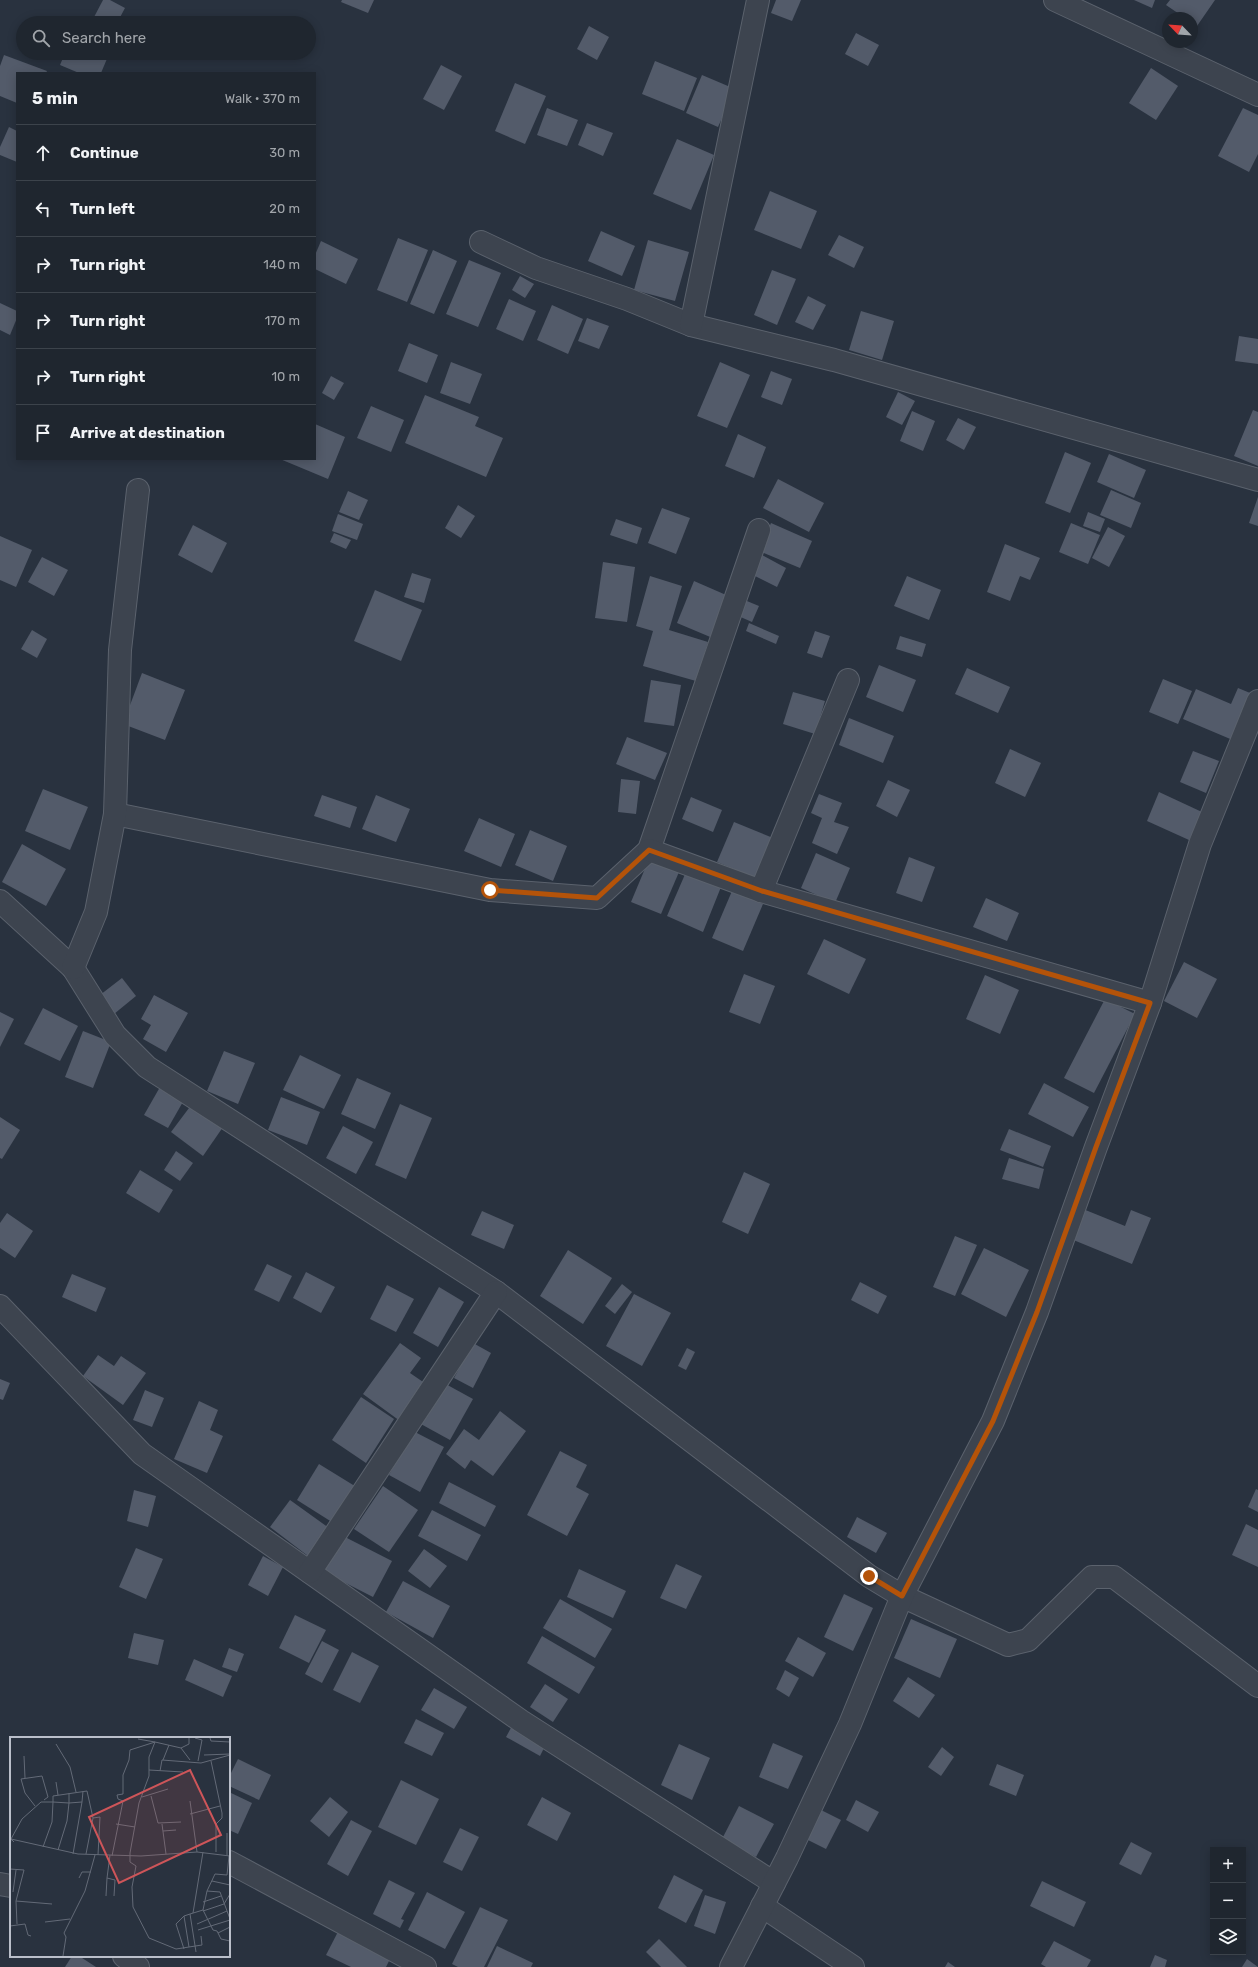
<!DOCTYPE html>
<html lang="en">
<head>
<meta charset="utf-8">
<style>
  :root { --surface:#1f262f; --page:#272e37; --text:#f1f3f6; --muted:#a1a5aa; --line:#3c434b }
  body { margin:0; font-family:Rubik,sans-serif; background:var(--page); color:var(--text) }
  .controls { position:absolute; right:12px; bottom:12px; display:grid; overflow:hidden; border-radius:0px; box-shadow:0 2px 10px #0003 }
  .controls button { width:36px; height:36px; display:grid; place-items:center; padding:0; border:0; border-bottom:1px solid var(--line); background:var(--surface); color:var(--text); font:20px sans-serif }
  .compass { position:absolute; left:1162px; top:12px; width:36px; height:36px; border-radius:50%; background:var(--surface); box-shadow:0 2px 10px #0003; rotate:295deg }
  .stop { position:absolute; width:12px; height:12px; margin:-9px; border:3px solid #b45309; border-radius:50%; background:#fff }
  .stop.end { background:#b45309; border-color:#fff; box-shadow:0 1px 4px #0008 }
  .list { margin:0; padding:0; list-style:none }
  h2 { display:flex; justify-content:space-between; align-items:center; height:52px; margin:0; padding:0 16px; font-size:17px }
  h2 small { font-size:13px; font-weight:400; color:var(--muted) }
  .list li { display:grid; grid-template-columns:26px 1fr auto; gap:12px; align-items:center; box-sizing:border-box; height:56px; padding:0 16px; border-top:1px solid var(--line) }
  .list b { display:block; font-size:15px; white-space:nowrap }
  .list em { font-size:13px; font-style:normal; color:var(--muted) }
  .icon { flex:none; width:22px; height:22px; fill:none; stroke:currentColor; stroke-width:2; stroke-linecap:round; stroke-linejoin:round }
  .map { position:relative; flex:none; width:1258px; height:1967px; overflow:hidden }
  .search { position:absolute; background:var(--surface); box-shadow:0 2px 10px #0003; left:16px; top:16px; width:300px; height:44px; display:flex; align-items:center; gap:10px; box-sizing:border-box; padding:0 14px; border-radius:22px; color:var(--muted); font-size:15px }
  .panel { position:absolute; background:var(--surface); box-shadow:0 2px 10px #0003; left:16px; top:72px; width:300px; height:388px; border-radius:0px }
  .map>svg:first-child { display:block }
</style>
</head>
<body>
<div class="map">
<svg width="1258" height="1967" viewBox="0 0 1258 1967">
  <rect width="100%" height="100%" fill="#29323f"/>
  <g fill="#535b6a">
    <polygon points="103,0 110,0 125,8 117,23 99,23 93,19"/>
    <polygon points="342,0 374,0 368,13 341,2"/>
    <polygon points="776,0 801,0 792,21 771,13"/>
    <polygon points="1134,0 1155,0 1152,8"/>
    <polygon points="1170,0 1215,0 1197,26 1192,23 1192,18 1185,18 1166,5"/>
    <polygon points="589,26 609,37 597,60 577,49"/>
    <polygon points="856,33 879,45 868,66 845,54"/>
    <polygon points="65,53 107,53 109,54 101,73 79,73 60,65"/>
    <polygon points="4,55 47,71 46,73 17,73 17,103 0,96 0,66"/>
    <polygon points="655,61 697,78 684,111 642,94"/>
    <polygon points="441,65 462,76 444,110 423,99"/>
    <polygon points="1151,68 1178,86 1156,120 1129,103"/>
    <polygon points="702,75 735,89 718,127 686,113"/>
    <polygon points="515,83 546,96 525,144 495,131"/>
    <polygon points="547,108 578,120 567,146 537,135"/>
    <polygon points="1243,108 1258,115 1258,154 1249,172 1218,156"/>
    <polygon points="587,123 613,133 603,156 578,145"/>
    <polygon points="9,127 17,131 17,162 0,155 0,147"/>
    <polygon points="677,139 714,155 691,210 653,194"/>
    <polygon points="770,191 817,211 801,249 754,230"/>
    <polygon points="601,231 635,246 622,276 588,261"/>
    <polygon points="839,235 864,247 854,268 828,255"/>
    <polygon points="398,238 428,250 407,302 377,290"/>
    <polygon points="648,240 689,252 675,301 634,290"/>
    <polygon points="321,241 358,259 346,284 315,269 315,255"/>
    <polygon points="433,250 457,261 434,314 410,304"/>
    <polygon points="469,260 501,273 478,327 446,314"/>
    <polygon points="772,270 796,279 777,325 754,315"/>
    <polygon points="520,276 534,284 525,298 512,290"/>
    <polygon points="808,296 826,305 813,330 795,322"/>
    <polygon points="509,299 536,311 523,341 496,329"/>
    <polygon points="0,303 17,311 17,318 10,335 0,330"/>
    <polygon points="552,305 583,319 568,354 537,340"/>
    <polygon points="861,311 894,321 882,360 849,350"/>
    <polygon points="587,318 609,326 599,349 578,341"/>
    <polygon points="1239,336 1258,339 1258,364 1235,361"/>
    <polygon points="409,343 438,355 427,383 398,371"/>
    <polygon points="451,362 482,374 470,404 440,393"/>
    <polygon points="720,362 750,375 727,428 697,416"/>
    <polygon points="771,371 792,379 782,405 761,397"/>
    <polygon points="331,376 344,383 334,400 322,393"/>
    <polygon points="898,392 915,401 902,425 886,417"/>
    <polygon points="425,395 479,417 475,426 503,438 486,477 405,443"/>
    <polygon points="371,406 404,420 391,452 357,438"/>
    <polygon points="1253,410 1258,412 1258,466 1234,456"/>
    <polygon points="912,411 935,421 923,451 900,441"/>
    <polygon points="958,418 976,427 964,450 946,440"/>
    <polygon points="315,424 345,437 328,479 280,459 315,459"/>
    <polygon points="738,434 766,447 754,478 725,466"/>
    <polygon points="1065,452 1091,463 1070,513 1045,503"/>
    <polygon points="1109,454 1146,470 1134,498 1097,482"/>
    <polygon points="778,479 824,503 809,532 763,508"/>
    <polygon points="1111,490 1141,503 1131,528 1100,515"/>
    <polygon points="348,491 368,500 359,520 339,512"/>
    <polygon points="1258,497 1258,526 1249,523"/>
    <polygon points="458,505 475,516 461,538 445,528"/>
    <polygon points="662,508 690,518 676,554 648,543"/>
    <polygon points="1088,512 1105,519 1100,532 1083,526"/>
    <polygon points="338,514 363,524 357,540 332,531"/>
    <polygon points="616,519 642,528 637,544 610,535"/>
    <polygon points="771,523 812,541 800,568 759,551"/>
    <polygon points="1071,523 1100,535 1088,564 1059,552"/>
    <polygon points="193,525 227,543 212,573 178,555"/>
    <polygon points="1108,527 1125,536 1109,567 1092,558"/>
    <polygon points="334,533 351,540 346,549 330,542"/>
    <polygon points="0,536 32,550 16,587 0,580"/>
    <polygon points="1005,544 1040,558 1030,580 1020,576 1010,601 987,592"/>
    <polygon points="762,555 786,568 777,587 753,575"/>
    <polygon points="42,557 68,570 54,596 28,582"/>
    <polygon points="603,562 635,567 627,622 595,618"/>
    <polygon points="412,573 431,579 424,603 404,597"/>
    <polygon points="650,576 682,586 669,630 708,642 696,681 643,666 653,631 636,626"/>
    <polygon points="907,576 941,590 929,620 894,606"/>
    <polygon points="694,581 733,598 715,639 677,623"/>
    <polygon points="375,590 422,610 401,661 354,641"/>
    <polygon points="742,599 759,606 752,622 736,615"/>
    <polygon points="749,623 779,636 776,644 746,631"/>
    <polygon points="32,630 47,639 37,658 21,649"/>
    <polygon points="815,631 830,636 822,658 807,653"/>
    <polygon points="900,636 926,644 922,657 896,649"/>
    <polygon points="879,665 916,680 903,712 866,697"/>
    <polygon points="967,668 1010,687 998,713 955,694"/>
    <polygon points="142,673 185,690 165,740 123,724"/>
    <polygon points="1163,679 1192,691 1178,724 1149,712"/>
    <polygon points="651,680 681,685 674,726 644,722"/>
    <polygon points="1238,688 1255,695 1235,741 1183,719 1196,689 1231,704"/>
    <polygon points="793,692 825,701 815,734 783,724"/>
    <polygon points="849,718 894,736 883,763 839,745"/>
    <polygon points="627,737 667,753 655,780 616,764"/>
    <polygon points="1010,749 1041,763 1025,797 995,783"/>
    <polygon points="1193,751 1219,761 1206,793 1180,782"/>
    <polygon points="621,779 640,781 636,814 618,812"/>
    <polygon points="888,780 910,790 897,817 876,806"/>
    <polygon points="43,789 88,807 70,850 25,831"/>
    <polygon points="1159,792 1202,812 1189,840 1147,821"/>
    <polygon points="819,794 842,803 834,822 849,827 837,854 812,843 822,818 811,813"/>
    <polygon points="322,795 357,807 350,828 314,816"/>
    <polygon points="376,795 410,809 396,842 362,829"/>
    <polygon points="691,797 722,810 713,832 682,819"/>
    <polygon points="479,818 515,834 501,867 464,851"/>
    <polygon points="734,822 778,840 761,880 717,862"/>
    <polygon points="530,830 567,846 553,881 515,865"/>
    <polygon points="22,844 66,869 46,906 2,882"/>
    <polygon points="816,853 850,868 835,903 801,888"/>
    <polygon points="909,857 935,867 922,902 896,893"/>
    <polygon points="649,859 679,872 661,914 631,902"/>
    <polygon points="686,872 721,887 703,932 667,916"/>
    <polygon points="732,891 763,904 743,951 712,938"/>
    <polygon points="986,898 1019,913 1007,941 973,927"/>
    <polygon points="824,939 866,959 849,994 807,974"/>
    <polygon points="1184,962 1217,979 1197,1018 1164,1001"/>
    <polygon points="744,974 775,986 760,1024 729,1012"/>
    <polygon points="985,975 1019,990 1000,1034 966,1019"/>
    <polygon points="122,978 136,996 114,1014 100,995"/>
    <polygon points="154,995 188,1013 166,1052 143,1039 151,1025 141,1019"/>
    <polygon points="1105,999 1135,1014 1094,1093 1064,1078"/>
    <polygon points="43,1008 78,1026 60,1061 24,1044"/>
    <polygon points="0,1012 14,1019 0,1047"/>
    <polygon points="83,1031 111,1042 93,1088 65,1077"/>
    <polygon points="224,1051 255,1063 238,1104 207,1091"/>
    <polygon points="300,1055 341,1075 324,1109 283,1090"/>
    <polygon points="357,1078 391,1093 375,1129 341,1114"/>
    <polygon points="1044,1083 1089,1107 1073,1137 1028,1114"/>
    <polygon points="160,1087 184,1100 168,1128 144,1115"/>
    <polygon points="281,1097 320,1112 307,1145 268,1130"/>
    <polygon points="192,1104 223,1127 203,1156 171,1132"/>
    <polygon points="400,1104 432,1118 406,1179 375,1165"/>
    <polygon points="0,1117 20,1130 2,1159 0,1158"/>
    <polygon points="343,1126 373,1142 356,1174 326,1158"/>
    <polygon points="1009,1129 1051,1146 1043,1167 1000,1150"/>
    <polygon points="176,1151 193,1163 180,1181 164,1170"/>
    <polygon points="1009,1158 1044,1169 1039,1189 1002,1179"/>
    <polygon points="140,1170 173,1190 159,1213 126,1193"/>
    <polygon points="744,1172 770,1184 748,1234 722,1222"/>
    <polygon points="1083,1209 1125,1226 1131,1210 1151,1218 1132,1264 1071,1239"/>
    <polygon points="482,1211 514,1225 504,1249 471,1235"/>
    <polygon points="7,1213 33,1231 15,1258 0,1248 0,1223"/>
    <polygon points="955,1236 977,1245 955,1296 933,1287"/>
    <polygon points="984,1248 1029,1270 1006,1317 961,1294"/>
    <polygon points="568,1250 612,1278 583,1324 540,1296"/>
    <polygon points="267,1264 292,1276 279,1302 254,1290"/>
    <polygon points="306,1272 335,1287 321,1313 293,1298"/>
    <polygon points="72,1274 106,1288 96,1312 62,1297"/>
    <polygon points="860,1282 887,1296 878,1314 851,1300"/>
    <polygon points="622,1284 632,1292 615,1314 605,1306"/>
    <polygon points="387,1285 414,1299 396,1332 370,1319"/>
    <polygon points="439,1287 464,1302 438,1347 413,1333"/>
    <polygon points="634,1294 671,1313 642,1366 606,1346"/>
    <polygon points="400,1343 421,1358 410,1373 426,1384 400,1421 363,1394"/>
    <polygon points="473,1343 491,1353 473,1388 454,1378"/>
    <polygon points="687,1348 695,1352 686,1370 678,1366"/>
    <polygon points="98,1355 114,1366 121,1356 146,1373 123,1405 83,1376"/>
    <polygon points="0,1379 10,1383 3,1400 0,1399"/>
    <polygon points="442,1382 473,1399 450,1440 419,1423"/>
    <polygon points="145,1390 164,1398 152,1427 133,1420"/>
    <polygon points="361,1397 394,1419 366,1463 332,1440"/>
    <polygon points="199,1401 218,1410 210,1430 223,1436 207,1473 174,1459"/>
    <polygon points="500,1411 526,1431 493,1476 471,1460 465,1469 446,1454 464,1429 479,1440"/>
    <polygon points="413,1431 444,1447 420,1492 389,1475"/>
    <polygon points="560,1451 587,1465 576,1487 589,1494 567,1536 527,1515"/>
    <polygon points="319,1464 358,1488 335,1524 297,1500"/>
    <polygon points="449,1482 496,1506 485,1527 439,1503"/>
    <polygon points="383,1486 418,1510 389,1552 354,1529"/>
    <polygon points="1256,1489 1258,1490 1258,1512 1248,1507"/>
    <polygon points="134,1490 156,1496 148,1527 127,1521"/>
    <polygon points="290,1500 329,1528 308,1556 270,1527"/>
    <polygon points="432,1510 481,1535 467,1561 418,1536"/>
    <polygon points="857,1517 887,1533 876,1553 847,1537"/>
    <polygon points="1246,1524 1258,1530 1258,1567 1232,1555"/>
    <polygon points="343,1536 392,1561 373,1597 324,1572"/>
    <polygon points="136,1548 163,1559 146,1599 119,1587"/>
    <polygon points="424,1549 447,1566 430,1588 408,1571"/>
    <polygon points="263,1556 283,1567 268,1596 248,1585"/>
    <polygon points="676,1564 702,1576 686,1609 660,1598"/>
    <polygon points="579,1569 626,1591 613,1618 567,1597"/>
    <polygon points="403,1581 450,1606 433,1638 386,1612"/>
    <polygon points="844,1594 873,1608 853,1651 824,1637"/>
    <polygon points="560,1599 612,1629 595,1658 543,1628"/>
    <polygon points="295,1615 326,1630 309,1663 279,1648"/>
    <polygon points="911,1619 957,1639 940,1678 894,1658"/>
    <polygon points="134,1633 164,1640 158,1665 128,1658"/>
    <polygon points="542,1636 595,1667 579,1694 527,1663"/>
    <polygon points="798,1637 826,1653 813,1677 785,1661"/>
    <polygon points="322,1641 339,1650 322,1683 305,1674"/>
    <polygon points="229,1648 244,1654 237,1672 222,1667"/>
    <polygon points="352,1652 379,1666 360,1703 333,1690"/>
    <polygon points="194,1659 232,1676 223,1697 185,1680"/>
    <polygon points="785,1670 799,1678 789,1697 776,1689"/>
    <polygon points="908,1677 935,1695 919,1718 893,1701"/>
    <polygon points="545,1684 568,1699 553,1722 530,1707"/>
    <polygon points="434,1688 467,1707 454,1729 421,1710"/>
    <polygon points="416,1719 444,1733 432,1756 404,1743"/>
    <polygon points="512,1726 546,1744 540,1756 506,1737"/>
    <polygon points="773,1743 803,1756 788,1789 759,1777"/>
    <polygon points="679,1744 710,1758 692,1800 661,1785"/>
    <polygon points="942,1747 954,1757 941,1776 928,1767"/>
    <polygon points="238,1759 271,1775 259,1800 229,1786 229,1777"/>
    <polygon points="997,1764 1024,1775 1016,1796 989,1785"/>
    <polygon points="401,1780 439,1799 416,1845 378,1827"/>
    <polygon points="229,1792 252,1803 238,1834 229,1830"/>
    <polygon points="330,1797 348,1812 329,1837 310,1821"/>
    <polygon points="542,1797 571,1813 557,1841 527,1825"/>
    <polygon points="856,1800 879,1812 868,1832 846,1820"/>
    <polygon points="739,1806 774,1824 756,1857 722,1839"/>
    <polygon points="819,1809 841,1820 826,1849 804,1838"/>
    <polygon points="351,1820 372,1831 348,1876 327,1864"/>
    <polygon points="460,1828 479,1837 462,1871 443,1862"/>
    <polygon points="1131,1842 1152,1853 1141,1875 1119,1864"/>
    <polygon points="674,1875 703,1890 686,1923 658,1908"/>
    <polygon points="389,1880 415,1893 401,1919 404,1920 400,1928 373,1914"/>
    <polygon points="1042,1881 1086,1902 1074,1927 1030,1906"/>
    <polygon points="427,1892 465,1912 445,1949 408,1930"/>
    <polygon points="705,1895 726,1902 715,1934 694,1926"/>
    <polygon points="480,1907 508,1920 484,1967 458,1967 452,1964"/>
    <polygon points="342,1924 395,1949 386,1967 351,1967 326,1955"/>
    <polygon points="659,1939 687,1967 661,1967 646,1952"/>
    <polygon points="1054,1941 1091,1960 1087,1967 1046,1967 1041,1964"/>
    <polygon points="497,1946 533,1963 531,1967 487,1967"/>
    <polygon points="1155,1955 1167,1960 1165,1967 1150,1967"/>
    <polygon points="72,1956 79,1956 96,1967 65,1967"/>
    <polygon points="1247,1959 1258,1967 1242,1967"/>
    <polygon points="948,1962 955,1967 945,1967"/>
  </g>
  <g fill="none" stroke-linecap="round" stroke-linejoin="round">
    <g stroke="#5b626d" stroke-width="24">
      <g id="street">
        <polyline points="1055,0 1258,95"/>
        <polyline points="481,242 536,268 627,299 691,325 834,360 1258,480"/>
        <polyline points="691,325 758,0"/>
        <polyline points="115,814 490,890 597,898 649,850 759,530"/>
        <polyline points="649,850 761,891 1150,1003"/>
        <polyline points="761,891 848,680"/>
        <polyline points="0,901 73,968 115,1035 147,1067 496,1292 869,1576 902,1596 1008,1645 1028,1640 1092,1577 1114,1577 1258,1686"/>
        <polyline points="73,968 96,912 115,814 120,650 138,490"/>
        <polyline points="0,1306 142,1454 521,1721 774,1883"/>
        <polyline points="310,1572 496,1292"/>
        <polyline points="229,1862 425,1967"/>
        <polyline points="0,1884 11,1886"/>
        <polyline points="762,1906 853,1967"/>
        <polyline points="124,1956 138,1967"/>
        <polyline points="731,1967 787,1858 850,1724 902,1596 993,1421 1037,1312 1096,1147 1150,1003 1200,844 1258,701"/>
      </g>
    </g>
    <use href="#street" stroke="#3d444f" stroke-width="22"/>
  </g>
  <g fill="none" stroke-linecap="round" stroke-linejoin="round">
    <polyline stroke="#b45309" stroke-width="5" points="490,890 597,898 649,850 762,891 1150,1003 1096,1147 1037,1312 993,1421 902,1596 869,1576"/>
  </g>
  <g transform="translate(10 1737)">
    <rect width="220" height="220" fill="#29323f"/>
    <path fill="none" stroke="#636a77" stroke-width="1" d="M185,1l7,2 -4,21M200,1l1,3 19,1M128,2l17,3 -6,15v19l-10,27 -9,50v9l6,4 -4,21 1,20 16,31 27,11 13,-2M46,7l14,23 6,25M171,11l9,12M194,18l26,-1M14,19l1,22M153,23l6,-15M201,24l11,52v5l-6,6v28M139,33l34,2M150,34l2,-11 39,3 29,-8M46,45l2,13M141,59l7,27 23,-1M132,60l26,-8M180,64l7,51M25,69l-10,-13 -4,-14 21,-3 6,21 -4,3M180,77l30,-8M106,87l19,3M152,87l4,30M153,94l13,-1M4,105l-3,-3 11,-20 19,-17h12v-6l34,-5 6,27 7,-1 -2,38M0,109l1,-7 67,15 63,2 56,-4 33,4M33,110l9,-25 1,-20 16,1v-10M48,113l9,-29 2,-18 13,-1 1,-11M63,117l9,-52M76,117l7,-36M100,118l-3,23 8,2 -1,16M217,118v-22M102,119l11,-55 -5,-2 -1,-4 6,-1v-19l6,-15 1,-10 25,-8 26,6 8,-4v-6M219,119l-2,19 -12,-1 -8,17 -4,19 10,20 4,1 4,8 9,2M0,132l14,1 -8,31 1,23M69,141l3,-6h9M202,144l18,4M197,154l13,1 10,27M3,155l3,-22M96,159l1,-18M6,164l36,3M193,165l18,-6M193,174l21,-7 6,-10M183,176l10,-61M180,177l-6,2 5,31 13,-2 -1,-9M35,185l25,-3M187,187l30,-13M0,189l15,-2 3,11 3,1M188,193l32,-10M208,196l12,-6M174,212l-8,-25 8,-8M186,215l-6,-38 13,-4M53,219l3,-19 -2,-4 21,-42 10,-36"/>
    <path fill="#ce5559" fill-opacity="0.15" stroke="#ce5559" stroke-width="2" d="M180,33l31,65 -102,48 -30,-66z"/>
    <rect width="220" height="220" fill="none" stroke="#babfca" stroke-width="2"/>
  </g>
</svg>
<div class="controls">
<button>+</button>
<button>−</button>
<button><svg class="icon" aria-label="layers" viewBox="0 0 24 24"><path d="M12 4l9 5-9 5-9-5zM3 14l9 5 9-5"/></svg></button>
</div>
<svg class="compass" viewBox="-18 -18 36 36"><path d="M0-13l5 13h-10z" fill="#e53935"/><path d="M0 13l5-13h-10z" fill="#a1a5aa"/></svg>
<div class="stop" style="left:490px;top:890px"></div>
<div class="stop end" style="left:869px;top:1576px"></div>
<div class="search"><svg class="icon" aria-label="search" viewBox="0 0 24 24"><circle cx="10" cy="10" r="6"/><path d="M15 15l6 6"/></svg>Search here</div>
<section class="panel">
<h2>5 min<small>Walk · 370 m</small></h2>
<ul class="list">
<li><svg class="icon" aria-label="ahead" viewBox="0 0 24 24"><path d="M12 20V5M6 11l6-6 6 6"/></svg><div><b>Continue</b></div><em>30 m</em></li>
<li><svg class="icon" aria-label="left" viewBox="0 0 24 24"><path d="M17 20v-9H6M10 6l-5 5 5 5"/></svg><div><b>Turn left</b></div><em>20 m</em></li>
<li><svg class="icon" aria-label="right" viewBox="0 0 24 24"><path d="M7 20v-9h11M14 6l5 5-5 5"/></svg><div><b>Turn right</b></div><em>140 m</em></li>
<li><svg class="icon" aria-label="right" viewBox="0 0 24 24"><path d="M7 20v-9h11M14 6l5 5-5 5"/></svg><div><b>Turn right</b></div><em>170 m</em></li>
<li><svg class="icon" aria-label="right" viewBox="0 0 24 24"><path d="M7 20v-9h11M14 6l5 5-5 5"/></svg><div><b>Turn right</b></div><em>10 m</em></li>
<li><svg class="icon" aria-label="arrive" viewBox="0 0 24 24"><path d="M6 21V4h12l-3 4 3 4H6"/></svg><div><b>Arrive at destination</b></div></li>
</ul>
</section>
</div>
</body>
</html>
